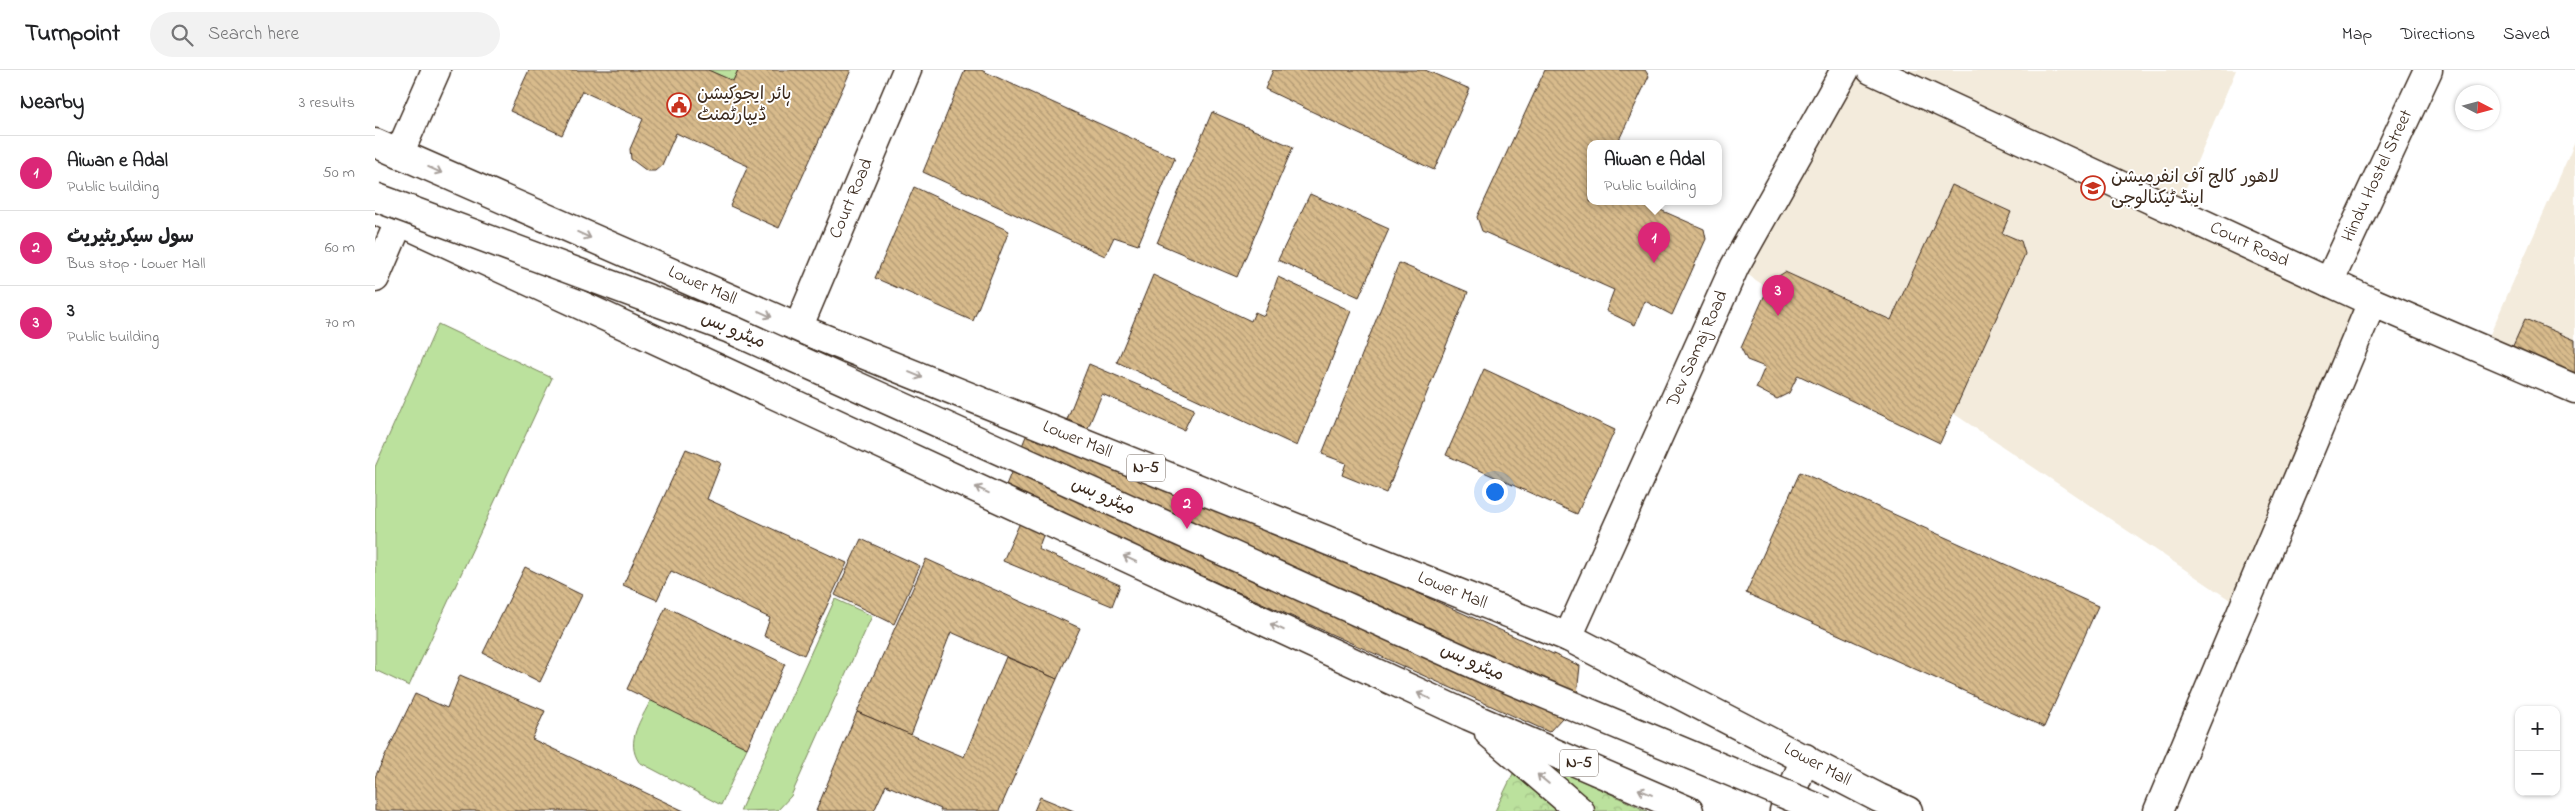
<!DOCTYPE html>
<html lang="en">
<head>
<meta charset="utf-8">
<style>
  :root { --surface:#fff; --page:#f2f2f2; --text:#202124; --muted:#757577; --line:#e0e0e0; --accent:#db2777 }
  body { margin:0; font-family:"Indie Flower","Playpen Sans Arabic",sans-serif; background:var(--page); color:var(--text) }
  .controls { position:absolute; right:15px; bottom:15px; display:grid; overflow:hidden; border-radius:10px; box-shadow:0 1px 4px #0004 }
  .controls button { width:45px; height:45px; display:grid; place-items:center; padding:0; border:0; border-bottom:1px solid var(--line); background:var(--surface); color:var(--text); font:25px sans-serif }
  .compass { position:absolute; left:2080px; top:15px; width:45px; height:45px; border-radius:50%; background:var(--surface); box-shadow:0 1px 4px #0004; rotate:96deg }
  .you { position:absolute; left:1119px; top:421px; width:18px; height:18px; margin:-12px; border:4px solid #fff; border-radius:50%; background:#1a73e8; box-shadow:0 0 0 8px #1a73e833 }
  .badge { display:grid; place-items:center; width:32px; height:32px; border-radius:50%; background:var(--accent); color:#fff; font-size:16px; font-weight:700 }
  .pin { position:absolute; translate:-50% -41px; filter:drop-shadow(0 1px 2px #0008) }
  .pin::after { content:''; position:absolute; top:26px; width:18px; height:15px; background:inherit; clip-path:polygon(0 0,100% 0,50% 100%) }
  .popup { position:absolute; left:1212px; top:70px; width:135px; height:65px; box-sizing:border-box; display:grid; place-content:center; border-radius:10px; background:var(--surface); filter:drop-shadow(0 1px 4px #0005); font-size:16px; white-space:nowrap; color:var(--muted) }
  .popup b { font-size:19px; color:var(--text) }
  .popup::after { content:''; position:absolute; left:50%; top:100%; margin-left:-10px; border:10px solid transparent; border-top-color:var(--surface) }
  .list { margin:0; padding:0; list-style:none }
  h2 { display:flex; justify-content:space-between; align-items:center; height:65px; margin:0; padding:0 20px; font-size:21px }
  h2 small { font-size:16px; font-weight:400; color:var(--muted) }
  .list li { display:grid; grid-template-columns:32px 1fr auto; gap:15px; align-items:center; box-sizing:border-box; height:75px; padding:0 20px; border-top:1px solid var(--line) }
  .list b { display:block; font-size:19px; white-space:nowrap }
  .list p { margin:0; font-size:16px; white-space:nowrap; color:var(--muted) }
  .list em { font-size:16px; font-style:normal; color:var(--muted) }
  .icon { flex:none; width:28px; height:28px; fill:none; stroke:currentColor; stroke-width:2; stroke-linecap:round; stroke-linejoin:round }
  .map { position:relative; flex:none; width:2200px; height:741px; overflow:hidden }
  header { display:flex; align-items:center; gap:30px; box-sizing:border-box; height:70px; padding:0 25px; background:var(--surface); border-bottom:1px solid var(--line) }
  header strong { font-size:24px }
  nav { display:flex; gap:28px; margin-inline-start:auto; font-size:18px }
  .search { width:350px; height:45px; background:var(--page); display:flex; align-items:center; gap:12px; box-sizing:border-box; padding:0 18px; border-radius:28px; color:var(--muted); font-size:19px }
  main { display:flex }
  aside { flex:1; background:var(--surface) }
  .map>svg:first-child { display:block }
</style>
</head>
<body>
<header>
<strong>Turnpoint</strong>
<div class="search"><svg class="icon" aria-label="search" viewBox="0 0 24 24"><circle cx="10" cy="10" r="6"/><path d="M15 15l6 6"/></svg>Search here</div>
<nav><a>Map</a><a>Directions</a><a>Saved</a></nav>
</header>
<main>
<aside>
<h2>Nearby<small>3 results</small></h2>
<ul class="list">
<li><span class="badge">1</span><div><b>Aiwan e Adal</b><p>Public building</p></div><em>50 m</em></li>
<li><span class="badge">2</span><div><b>سول سیکریٹیریٹ</b><p>Bus stop · Lower Mall</p></div><em>60 m</em></li>
<li><span class="badge">3</span><div><b>3</b><p>Public building</p></div><em>70 m</em></li>
</ul>
</aside>
<div class="map">
<svg width="2200" height="741" viewBox="0 0 2200 741">
  <defs>
    <pattern id="forest-crowns" width="20" height="18" patternUnits="userSpaceOnUse" patternTransform="scale(1.25)"><rect width="20" height="18" fill="#bbe19d"/><path d="M2 6a3 3 0 1 1 6 0M12 15a3 3 0 1 1 6 0" fill="none" stroke="#a2c187"/></pattern>
    <pattern id="building-back-hatch" width="6" height="6" patternUnits="userSpaceOnUse" patternTransform="scale(1.25)"><rect width="6" height="6" fill="#d8bb8c"/><path d="M-1 5l2 2M0 0l6 6M5-1l2 2" fill="none" stroke="#b09872"/></pattern>
  </defs>
  <rect width="100%" height="100%" fill="#fff"/>
  <filter id="ink" filterUnits="userSpaceOnUse"><feTurbulence type="fractalNoise" baseFrequency=".02" numOctaves="2"/><feDisplacementMap in="SourceGraphic" scale="10" xChannelSelector="R" yChannelSelector="G"/><feConvolveMatrix kernelMatrix="1 2 1 2 8 2 1 2 1" color-interpolation-filters="sRGB"/></filter>
  <g filter="url(#ink)">
    <g fill="#f3ebdc">
      <polygon points="1470,0 1861,0 1801,141 1997,232 1867,538 1360,196"/>
      <polygon points="2200,72 2200,319 2108,280"/>
    </g>
    <g fill="#bbe19d" stroke="#7b865e">
      <polygon points="333,0 363,0 358,11"/>
      <polygon points="63,254 177,308 34,616 0,600 0,397"/>
      <polygon points="460,529 497,546 416,726 403,740 365,741"/>
      <path d="M276,630l96,48 -26,57 -82,-43c-14,-21 2,-42 12,-62z"/>
    </g>
    <polygon fill="url(#forest-crowns)" stroke="#7b865e" points="1148,683 1272,741 1120,741"/>
    <g fill="url(#building-back-hatch)" stroke="#3b2a1e">
      <polygon points="154,0 333,0 358,11 363,0 476,0 404,158 355,136 373,96 301,63 287,95 280,101 272,101 256,89 255,79 268,49 207,21 187,65 135,41"/>
      <polygon points="590,0 606,0 800,88 763,175 739,167 730,186 548,102"/>
      <polygon points="898,0 1050,0 1095,19 1059,100 890,19"/>
      <polygon points="1170,0 1270,0 1274,6 1242,74 1215,74 1215,132 1267,132 1329,159 1331,169 1297,245 1270,231 1260,255 1231,241 1239,220 1107,161 1102,147"/>
      <polygon points="837,42 918,77 862,207 782,173"/>
      <polygon points="1577,115 1636,142 1627,163 1646,171 1650,184 1565,373 1423,305 1414,323 1402,329 1381,318 1390,297 1372,290 1366,278 1396,211 1410,202 1516,250"/>
      <polygon points="539,117 634,161 598,251 500,208"/>
      <polygon points="935,124 1014,159 984,227 903,190"/>
      <polygon points="1024,193 1093,222 1011,423 967,405 971,393 947,384"/>
      <polygon points="778,205 876,251 880,242 889,246 903,207 976,241 922,376 742,292"/>
      <polygon points="2150,249 2200,270 2200,304 2137,278"/>
      <polygon points="714,294 819,339 809,360 727,324 707,372 1205,596 1201,633 1174,662 678,439 663,479 745,515 737,536 628,491 655,430 629,420 658,349 687,362"/>
      <polygon points="1109,299 1240,360 1202,444 1071,385"/>
      <polygon points="311,379 346,393 332,429 472,493 429,585 389,566 395,548 296,501 282,530 248,515"/>
      <polygon points="1425,402 1723,536 1669,657 1371,523"/>
      <polygon points="486,469 545,496 519,554 460,525"/>
      <polygon points="551,489 705,558 682,609 576,562 536,665 482,642"/>
      <polygon points="150,497 207,525 165,612 108,583"/>
      <polygon points="291,537 410,594 372,678 252,619"/>
      <polygon points="631,587 682,609 624,741 565,741 566,739 511,715 499,741 441,741 482,642 589,687"/>
      <polygon points="85,605 170,641 157,669 309,741 0,741 0,707 40,624 72,638"/>
      <polygon points="665,727 699,741 659,741"/>
    </g>
    <g fill="none" stroke-linecap="round" stroke-linejoin="round">
      <g stroke="#3b2a1e" stroke-width="31">
        <g id="minor">
          <polyline points="1496,0 1997,232 2200,319"/>
          <polyline points="24,84 61,0"/>
          <polyline points="1954,212 2053,0"/>
          <polyline points="423,258 532,0"/>
          <polyline points="1783,741 1997,232"/>
        </g>
      </g>
      <g stroke="#3b2a1e" stroke-width="31">
        <g id="major">
          <polyline points="0,73 423,258 1193,567 1504,728 1533,741"/>
          <polyline points="0,140 1094,646 1314,741"/>
          <polyline points="0,208 24,152"/>
          <polyline points="1193,567 1360,196 1470,0"/>
          <polyline points="1114,663 1205,741"/>
          <polyline points="1409,741 1430,688"/>
        </g>
      </g>
      <use href="#minor" stroke="#fff" stroke-width="28"/>
      <use href="#major" stroke="#fff" stroke-width="28"/>
      <g stroke="#3b2a1e" stroke-width="31" stroke-linecap="butt">
        <polyline id="minor-bridge" points="0,127 355,259 1114,601 1450,741"/>
      </g>
      <use href="#minor-bridge" stroke="#fff" stroke-width="28"/>
    </g>
    <defs><path id="oneway-shaft" d="M-6 0H5M1.5-3L5.5 0L1.5 3" fill="none" stroke-width="1.6" stroke-linecap="round" stroke-linejoin="round" transform="scale(1.25)"/></defs>
    <g stroke="#a79f9a">
      <use href="#oneway-shaft" transform="translate(60 100) rotate(24)"/>
      <use href="#oneway-shaft" transform="translate(209 165) rotate(24)"/>
      <use href="#oneway-shaft" transform="translate(390 244) rotate(24)"/>
      <use href="#oneway-shaft" transform="translate(541 305) rotate(22)"/>
      <use href="#oneway-shaft" transform="translate(607 420) rotate(-155)"/>
      <use href="#oneway-shaft" transform="translate(755 489) rotate(-155)"/>
      <use href="#oneway-shaft" transform="translate(902 557) rotate(-155)"/>
      <use href="#oneway-shaft" transform="translate(1049 626) rotate(-155)"/>
      <use href="#oneway-shaft" transform="translate(1168 709) rotate(-140)"/>
      <use href="#oneway-shaft" transform="translate(1270 722) rotate(-157)"/>
    </g>
  </g>
  <defs>
    <g id="civic-ring" transform="scale(1.25)"><circle r="9.5" fill="#fff" stroke="#c8321e" stroke-width="1.5"/><path d="M-.6-6.5H3V-4.5H.6V-3L4-1V1h2V6H-6V1h2V-1L-.6-3ZM-1.2 2.5V6h2.4V2.5Z" fill="#c8321e"/></g>
    <g id="university-ring" transform="scale(1.25)"><circle r="9.5" fill="#fff" stroke="#c8321e" stroke-width="1.5"/><path d="M0-5L7-2L0 1L-7-2ZM-4 1L0 2.5L4 1V4Q0 6-4 4Z" fill="#c8321e"/></g>
  </defs>
  <g fill-rule="evenodd">
    <use href="#civic-ring" x="304" y="35"/>
    <use href="#university-ring" x="1718" y="118"/>
  </g>
  <g text-anchor="middle" dominant-baseline="central" stroke-width="4" stroke-linejoin="round" paint-order="stroke">
    <g fill="#fff" stroke="#766a62" stroke-width="1">
      <rect x="752" y="384.5" width="38" height="27" rx="4"/>
      <rect x="1185" y="679.5" width="38" height="27" rx="4"/>
    </g>
    <g font-size="16" font-weight="bold" fill="#3b2a1e">
      <text x="771" y="398">N-5</text>
      <text x="1204" y="693">N-5</text>
    </g>
    <g font-size="18" fill="#3b2a1e" stroke="#fff" text-anchor="start">
      <text x="322" y="25">ہائر ایجوکیشن<tspan x="322" dy="21">ڈیپارٹمنٹ</tspan></text>
      <text x="1736" y="108">لاھور کالج آف انفرمیشن<tspan x="1736" dy="21">اینڈ ٹیکنالوجی</tspan></text>
    </g>
    <g font-size="18" fill="#3b2a1e" stroke="#fff">
      <text transform="translate(2003 106) rotate(-65)">Hindu Hostel Street</text>
      <text transform="translate(477 129) rotate(-67)">Court Road</text>
      <text transform="translate(1874 175) rotate(25)">Court Road</text>
      <text transform="translate(327 216) rotate(24)">Lower Mall</text>
      <text transform="translate(358 261) rotate(23)">میٹرو بس</text>
      <text transform="translate(1323 279) rotate(-66)">Dev Samaj Road</text>
      <text transform="translate(702 370) rotate(22)">Lower Mall</text>
      <text transform="translate(728 427) rotate(24)">میٹرو بس</text>
      <text transform="translate(1077 521) rotate(22)">Lower Mall</text>
      <text transform="translate(1097 593) rotate(24)">میٹرو بس</text>
      <text transform="translate(1442 695) rotate(28)">Lower Mall</text>
    </g>
  </g>
</svg>
<div class="controls">
<button>+</button>
<button>−</button>
</div>
<svg class="compass" viewBox="-18 -18 36 36"><path d="M0-13l5 13h-10z" fill="#e53935"/><path d="M0 13l5-13h-10z" fill="#757577"/></svg>
<div class="you"></div>
<div class="pin badge" style="left:1279px;top:193px">1</div>
<div class="popup"><b>Aiwan e Adal</b>Public building</div>
<div class="pin badge" style="left:812px;top:459px">2</div>
<div class="pin badge" style="left:1403px;top:246px">3</div>
</div>
</main>
</body>
</html>
